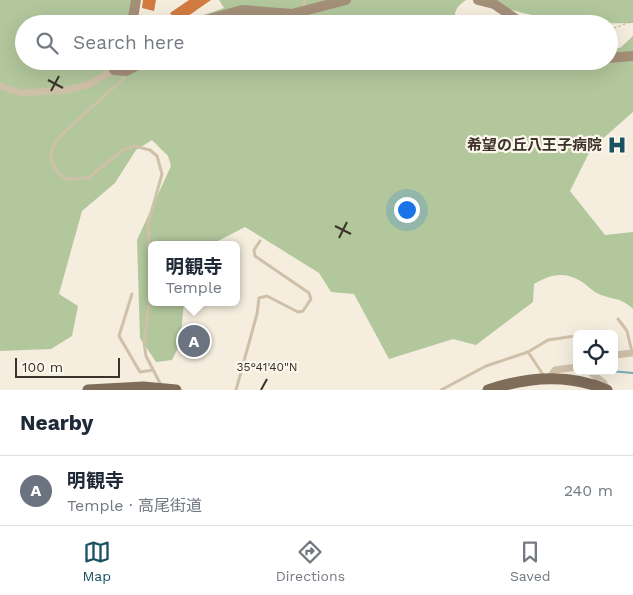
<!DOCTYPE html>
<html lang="en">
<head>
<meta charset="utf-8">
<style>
  :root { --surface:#fff; --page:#f2f2f3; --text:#1f2937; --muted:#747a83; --line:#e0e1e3; --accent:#1a5262 }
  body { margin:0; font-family:"Work Sans","Noto Sans JP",sans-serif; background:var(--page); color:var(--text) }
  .controls { position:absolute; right:15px; bottom:15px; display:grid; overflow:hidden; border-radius:8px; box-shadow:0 5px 20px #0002 }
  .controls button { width:45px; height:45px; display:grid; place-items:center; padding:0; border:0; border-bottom:1px solid var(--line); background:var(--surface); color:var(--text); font:25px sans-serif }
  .scale { position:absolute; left:15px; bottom:12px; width:105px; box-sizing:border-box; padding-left:5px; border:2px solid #3c3229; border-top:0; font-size:14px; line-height:18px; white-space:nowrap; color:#3c3229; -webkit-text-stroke:4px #fcf7ec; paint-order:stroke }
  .you { position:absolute; left:406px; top:209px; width:18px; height:18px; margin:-12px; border:4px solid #fff; border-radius:50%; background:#1a73e8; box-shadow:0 0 0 8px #1a73e833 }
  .badge { display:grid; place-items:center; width:32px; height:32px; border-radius:50%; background:var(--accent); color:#fff; font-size:16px; font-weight:700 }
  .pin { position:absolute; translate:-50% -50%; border:2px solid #fff; box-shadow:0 1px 5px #0006 }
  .popup { position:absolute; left:148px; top:241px; width:92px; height:65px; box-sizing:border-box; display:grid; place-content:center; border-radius:8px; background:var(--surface); filter:drop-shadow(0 1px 4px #0005); font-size:16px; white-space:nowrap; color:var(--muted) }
  .popup b { font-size:19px; color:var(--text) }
  .popup::after { content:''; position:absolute; left:50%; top:100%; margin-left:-10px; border:10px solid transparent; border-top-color:var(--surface) }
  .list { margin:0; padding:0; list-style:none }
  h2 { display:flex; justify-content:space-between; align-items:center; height:65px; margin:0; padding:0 20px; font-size:21px }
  h2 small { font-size:16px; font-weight:400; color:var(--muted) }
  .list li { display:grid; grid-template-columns:32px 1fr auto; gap:15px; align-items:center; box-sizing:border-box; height:70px; padding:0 20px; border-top:1px solid var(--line) }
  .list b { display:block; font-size:19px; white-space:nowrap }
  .list p { margin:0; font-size:16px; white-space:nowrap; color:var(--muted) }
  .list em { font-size:16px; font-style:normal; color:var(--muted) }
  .icon { flex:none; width:28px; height:28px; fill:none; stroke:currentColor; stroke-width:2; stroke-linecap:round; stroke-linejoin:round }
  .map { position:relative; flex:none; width:633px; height:390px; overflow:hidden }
  .search { position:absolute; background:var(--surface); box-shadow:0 5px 20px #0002; left:15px; right:15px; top:15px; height:55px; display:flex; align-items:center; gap:12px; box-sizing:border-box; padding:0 18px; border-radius:28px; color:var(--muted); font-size:19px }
  .sheet { height:135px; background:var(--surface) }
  nav { display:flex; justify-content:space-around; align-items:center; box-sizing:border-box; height:70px; border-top:1px solid var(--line); background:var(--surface); font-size:14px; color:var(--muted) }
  nav a { display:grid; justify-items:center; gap:2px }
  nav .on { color:var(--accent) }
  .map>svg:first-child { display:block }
</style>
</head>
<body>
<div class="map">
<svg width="633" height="390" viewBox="0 0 633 390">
  <rect width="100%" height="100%" fill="#f5eedf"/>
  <g fill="#b2c79c">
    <path d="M0,0h135l-2,24h-109v37h97l-2,7 18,-7h359l6,4 3,-4h104v-14l11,1 13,-12v76l-42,37 -21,42 35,44 28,-3v77c-11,-11 -18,-9 -32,-14 -6,-2 -11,-7 -16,-11 -17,-13 -33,-11 -51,0l-1,18 -57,43 -23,-6 -64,20 -35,-65 -23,-2 -12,-19 -74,-46 -35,18h-58v57h32l-4,42 -8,16 -16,2 -16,-24 -3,-98 34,-74 -3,-10 -16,-16 -16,10 -21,33 -33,28 -23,83 19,12 -6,30 -21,13 -51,2z"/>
    <path d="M219,0h247c-10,7 -13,12 -10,24h-272l5,-4 35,-12z"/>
    <path d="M482,0h151v23c-49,2 -105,-4 -151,-23z"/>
  </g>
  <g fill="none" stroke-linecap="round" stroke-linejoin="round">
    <g stroke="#7aaab6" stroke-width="2">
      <polyline points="610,371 633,373"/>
      <polyline points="597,373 600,371"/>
    </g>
  </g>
  <g fill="#d27b40">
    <polygon points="143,0 156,0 154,11 142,8"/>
    <polygon points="189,0 211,0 178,23 170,13"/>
  </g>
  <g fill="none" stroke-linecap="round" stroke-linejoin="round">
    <polyline stroke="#bbab92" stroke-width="1" stroke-dasharray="2.5 2.5" stroke-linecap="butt" points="609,30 633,21"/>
    <g stroke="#cfc0a9" stroke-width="3">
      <polyline points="303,9 305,0"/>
      <path d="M125,74l-2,5 -62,56c-15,17 -13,31 5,44l22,-1 35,-28 11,-4 16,4 7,6 5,18 -14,50 3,64 -7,55 2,13 15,29"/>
      <polyline points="132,294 119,336 140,372 153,370"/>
      <polyline points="618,319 627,331 632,352"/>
      <polyline points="528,352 544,376"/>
      <polyline points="236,390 257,314 259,298 267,296 298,312 303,311 311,299 309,293 255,256 254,250 260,241"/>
      <polyline points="441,390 486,366 528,352 548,340 575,336 577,338"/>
    </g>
    <g stroke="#cfc0a9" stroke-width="7">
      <polyline points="0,86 21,93 67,90 90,84 114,70"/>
      <polyline points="614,355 633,353"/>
      <polyline points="589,371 604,383 605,389"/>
      <polyline points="549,378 555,370 577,367"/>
    </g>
    <g stroke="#a48f79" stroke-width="10">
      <polyline points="478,0 494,4 523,24"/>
      <polyline points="132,24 136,0"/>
      <polyline points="192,24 242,10 292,14 346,0"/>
      <polyline points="609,58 633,56"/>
      <polyline points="119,61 114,70 126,71 145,61"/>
      <polyline points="589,61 597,61"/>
    </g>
    <g stroke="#7f6c59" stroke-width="11">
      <polyline points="88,390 143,387 176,390"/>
      <path d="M488,390c39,-13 80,-17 119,0"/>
    </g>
  </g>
  <path fill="none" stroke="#3c3229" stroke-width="2" d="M48,80l15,8M51,91l8,-15M335,226l16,8M339,238l8,-16M261,390l6,-11"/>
  <defs>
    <g id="hospital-bare" transform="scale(1.5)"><path d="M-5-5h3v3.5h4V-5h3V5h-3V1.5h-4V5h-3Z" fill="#1a5262" stroke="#fcf7ec" stroke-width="2.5" paint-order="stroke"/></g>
  </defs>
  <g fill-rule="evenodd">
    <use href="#hospital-bare" x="617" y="145"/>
  </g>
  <g text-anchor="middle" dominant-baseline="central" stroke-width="4.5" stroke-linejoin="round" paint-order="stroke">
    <g font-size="15" font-weight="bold" fill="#3c3229" stroke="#fcf7ec" text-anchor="end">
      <text x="602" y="145">希望の丘八王子病院</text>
    </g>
  </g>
  <g font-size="12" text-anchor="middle" fill="#3c3229" stroke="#fcf7ec" stroke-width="4.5" stroke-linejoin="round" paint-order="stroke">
    <text x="267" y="371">35°41'40"N</text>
  </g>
</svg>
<div class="controls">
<button><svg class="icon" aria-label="locate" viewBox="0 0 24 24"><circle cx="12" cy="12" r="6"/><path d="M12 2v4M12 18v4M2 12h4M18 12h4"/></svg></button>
</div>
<div class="scale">100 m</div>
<div class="you"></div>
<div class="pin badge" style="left:194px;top:341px;background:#6b7280">A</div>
<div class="popup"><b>明観寺</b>Temple</div>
<div class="search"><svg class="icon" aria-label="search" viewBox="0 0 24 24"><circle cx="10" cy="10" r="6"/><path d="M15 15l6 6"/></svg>Search here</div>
</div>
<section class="sheet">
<h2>Nearby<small></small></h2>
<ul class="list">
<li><span class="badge" style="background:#6b7280">A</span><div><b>明観寺</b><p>Temple · 高尾街道</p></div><em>240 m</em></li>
</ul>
</section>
<nav>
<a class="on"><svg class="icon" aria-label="map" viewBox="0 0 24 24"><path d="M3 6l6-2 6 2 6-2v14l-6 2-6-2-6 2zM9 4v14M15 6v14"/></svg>Map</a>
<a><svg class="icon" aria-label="directions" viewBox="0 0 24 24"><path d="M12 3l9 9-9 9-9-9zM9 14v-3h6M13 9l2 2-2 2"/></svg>Directions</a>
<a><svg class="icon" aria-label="saved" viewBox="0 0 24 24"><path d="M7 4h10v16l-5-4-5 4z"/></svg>Saved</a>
</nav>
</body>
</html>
